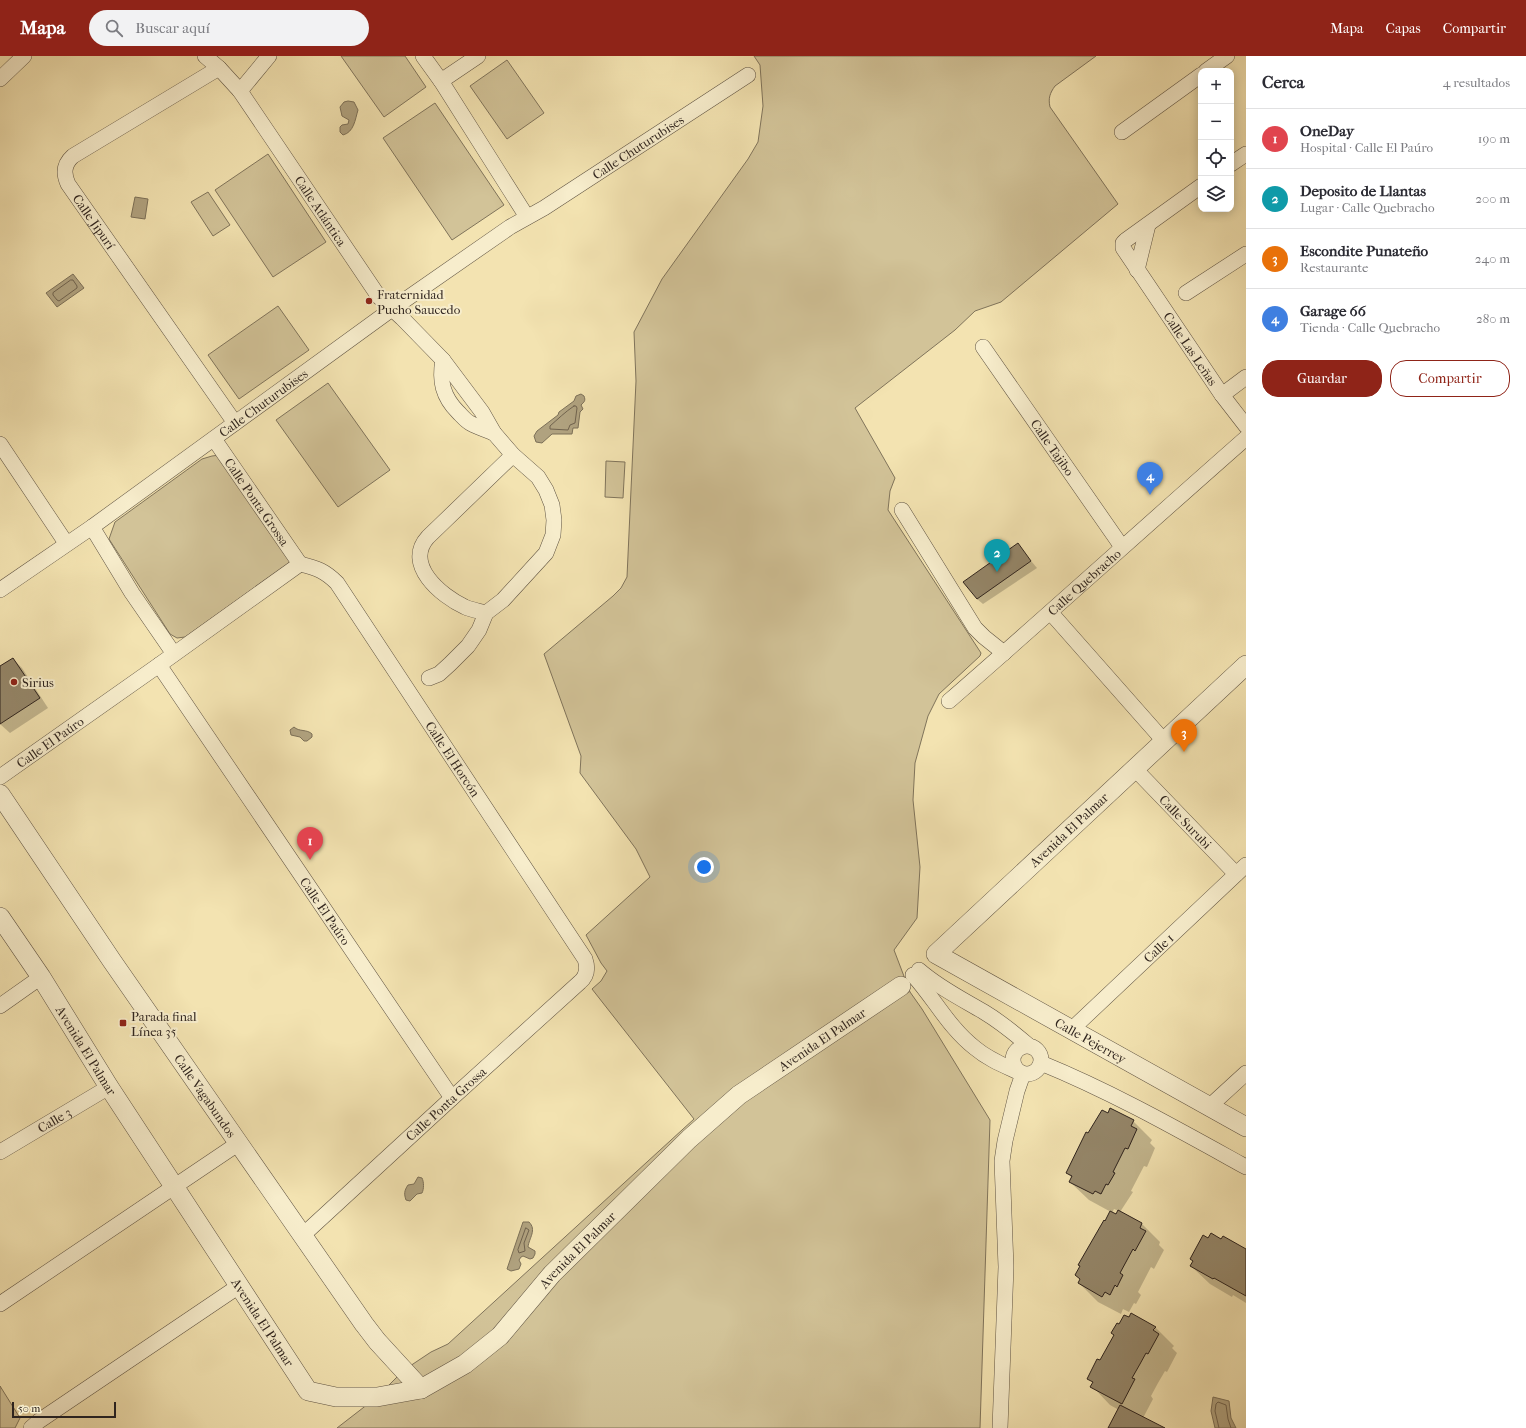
<!DOCTYPE html>
<html lang="es">
<head>
<meta charset="utf-8">
<style>
  :root { --surface:#fff; --page:#f2f2f3; --text:#2b2b33; --muted:#7c7c81; --line:#e1e1e2; --accent:#8f2418 }
  body { margin:0; font-family:"IM FELL French Canon",serif; background:var(--page); color:var(--text) }
  .controls { position:absolute; right:12px; top:12px; display:grid; overflow:hidden; border-radius:8px; box-shadow:0 2px 10px #0003 }
  .controls button { width:36px; height:36px; display:grid; place-items:center; padding:0; border:0; border-bottom:1px solid var(--line); background:var(--surface); color:var(--text); font:20px sans-serif }
  .scale { position:absolute; left:12px; bottom:10px; width:104px; box-sizing:border-box; padding-left:4px; border:2px solid #2f241e; border-top:0; font-size:11px; line-height:14px; white-space:nowrap; color:#2f241e; -webkit-text-stroke:3px #f7edcc; paint-order:stroke }
  .you { position:absolute; left:704px; top:811px; width:14px; height:14px; margin:-10px; border:3px solid #fff; border-radius:50%; background:#1a73e8; box-shadow:0 0 0 6px #1a73e833 }
  .badge { display:grid; place-items:center; width:26px; height:26px; border-radius:50%; background:var(--accent); color:#fff; font-size:13px; font-weight:700 }
  .pin { position:absolute; translate:-50% -33px; filter:drop-shadow(0 1px 2px #0008) }
  .pin::after { content:''; position:absolute; top:21px; width:14px; height:12px; background:inherit; clip-path:polygon(0 0,100% 0,50% 100%) }
  .list { margin:0; padding:0; list-style:none }
  h2 { display:flex; justify-content:space-between; align-items:center; height:52px; margin:0; padding:0 16px; font-size:17px }
  h2 small { font-size:13px; font-weight:400; color:var(--muted) }
  .list li { display:grid; grid-template-columns:26px 1fr auto; gap:12px; align-items:center; box-sizing:border-box; height:60px; padding:0 16px; border-top:1px solid var(--line) }
  .list b { display:block; font-size:15px; white-space:nowrap }
  .list p { margin:0; font-size:13px; white-space:nowrap; color:var(--muted) }
  .list em { font-size:13px; font-style:normal; color:var(--muted) }
  .actions { display:flex; gap:8px; padding:12px 16px }
  .actions a { flex:1; padding:9px 0; border:1px solid var(--accent); border-radius:16px; text-align:center; font-size:14px; color:var(--accent) }
  .actions .main { background:var(--accent); color:#fff }
  .icon { flex:none; width:22px; height:22px; fill:none; stroke:currentColor; stroke-width:2; stroke-linecap:round; stroke-linejoin:round }
  .map { position:relative; flex:none; width:1246px; height:1372px; overflow:hidden }
  header { display:flex; align-items:center; gap:24px; box-sizing:border-box; height:56px; padding:0 20px; background:var(--accent); color:#fff }
  header strong { font-size:19px }
  nav { display:flex; gap:22px; margin-inline-start:auto; font-size:14px }
  .search { width:280px; height:36px; background:var(--page); display:flex; align-items:center; gap:10px; box-sizing:border-box; padding:0 14px; border-radius:22px; color:var(--muted); font-size:15px }
  main { display:flex }
  aside { flex:1; background:var(--surface) }
  .map>svg:first-child { display:block }
</style>
</head>
<body>
<header>
<strong>Mapa</strong>
<div class="search"><svg class="icon" aria-label="search" viewBox="0 0 24 24"><circle cx="10" cy="10" r="6"/><path d="M15 15l6 6"/></svg>Buscar aquí</div>
<nav><a>Mapa</a><a>Capas</a><a>Compartir</a></nav>
</header>
<main>
<div class="map">
<svg width="1246" height="1372" viewBox="0 0 1246 1372">
  <rect width="100%" height="100%" fill="#f3e3b1"/>
  <filter id="stains"><feTurbulence type="fractalNoise" baseFrequency=".005" numOctaves="4"/><feColorMatrix values="0 0 0 0 .2 0 0 0 0 .09 0 0 0 0 .02 0 0 0 .5 -.17"/></filter>
  <radialGradient id="worn" r=".72"><stop offset=".6" stop-color="#630" stop-opacity="0"/><stop offset="1" stop-color="#630" stop-opacity=".3"/></radialGradient>
  <g fill="#d2c398" stroke="#80745b">
    <polygon points="341,0 405,0 426,31 384,61"/>
    <path d="M754,0h342l-41,30c-5,7 -7,12 -5,21l68,97 -117,98 -26,9 -20,19 -100,78 40,70 -5,13 -2,19 93,143 -1,3 -41,38 -11,22 -13,47 -2,37 7,67 -3,51 -23,32 16,42 12,17 68,111 -10,308h-643l40,-31 27,-27 27,-18 17,-8 246,-225 -102,-130 9,-8 6,-10 -6,-8 -15,-28 64,-58 -14,-28 -56,-76 1,-17 -37,-102 69,-58 8,-8 6,-11 9,-196 -2,-49 28,-53 86,-120 10,-17 5,-36 -3,-41z"/>
    <polygon points="507,4 544,57 507,83 470,30"/>
    <polygon points="435,47 504,149 452,184 383,82"/>
    <polygon points="268,98 326,186 273,221 215,134"/>
    <polygon points="208,136 230,169 213,180 191,146"/>
    <polygon points="278,250 309,294 239,343 208,299"/>
    <polygon points="328,327 390,414 338,451 276,364"/>
    <polygon points="220,399 291,501 289,507 185,581 177,582 170,578 109,483 115,466 202,403 212,400"/>
    <polygon points="606,405 625,406 623,442 605,441"/>
    <polygon points="0,1330 20,1362 15,1372 0,1372"/>
  </g>
  <g fill="#b0a27f" stroke="#7c7058">
    <path d="M348,45l6,1 4,8c-3,10 -4,22 -15,25l-3,-3v-5l2,-2 6,-1 1,-4 -7,-4 -2,-9 4,-5z"/>
    <polygon points="135,141 148,143 145,163 131,161"/>
    <polygon points="73,218 84,232 57,251 46,237"/>
    <path d="M581,338l3,2c2,5 0,6 -3,9l2,4 -3,3 -2,16h-5l-1,6h-20l-10,9 -6,-1 -2,-6 3,-5 21,-16 1,-3 15,-11 2,-5z"/>
    <path d="M294,671c5,5 13,2 18,7v3l-5,4h-3l-4,-4 -9,-2 -1,-5z"/>
    <path d="M418,1121l4,1c2,4 2,11 0,15l-5,1 -7,7 -4,-1c-2,-6 -2,-9 2,-15l6,-1z"/>
    <path d="M523,1166h6c8,8 0,16 -1,25l7,4v3l-2,4 -3,1 -7,-3 -2,1 -2,3 2,4 -2,5 -8,2 -4,-2z"/>
    <polygon points="1213,1341 1229,1345 1231,1362 1236,1372 1215,1372 1211,1355"/>
  </g>
  <g fill="#0003" fill-rule="evenodd">
    <polygon points="1017,488 1037,512 983,548 977,543"/>
    <polygon points="13,603 22,612 48,652 10,677 0,668 0,611"/>
    <path d="M1133,1065l19,19 -2,3 5,5 -8,19 -3,-1 -13,25 2,1 -13,20 22,12 18,18 -1,3 5,5 -10,19 -3,-2 -13,25 3,3 -5,9 -2,-1 -5,9 -6,-3 -2,5 -23,-12 -19,-19 2,-3 -5,-5 35,-63 -22,-12 -19,-18 2,-4 -5,-5 21,-39zM1114,1153l5,2 -2,4 -5,-2z"/>
    <polygon points="1246,1199 1246,1247 1233,1239 1232,1241 1210,1228 1191,1210"/>
    <polygon points="1155,1271 1174,1290 1172,1292 1177,1297 1167,1316 1165,1315 1158,1327 1151,1340 1153,1343 1143,1362 1158,1372 1109,1372 1119,1354 1110,1349 1092,1330 1094,1327 1089,1322 1101,1306"/>
  </g>
  <g fill="none" stroke-linecap="round" stroke-linejoin="round">
    <g stroke="#70634e" stroke-width="1">
      <polygon points="71,224 73,224 77,230 77,232 59,245 57,244 53,239 53,237"/>
      <path d="M574,350h2l1,2 -2,15 -5,2 -2,5 -18,-1v-3c8,-7 15,-14 24,-20z"/>
      <polygon points="526,1172 529,1174 524,1187 525,1195 519,1197 518,1194"/>
      <polyline points="1219,1372 1215,1355 1216,1348 1218,1346 1226,1349 1228,1363 1231,1372"/>
    </g>
  </g>
  <g fill="#95876a" stroke="#2f241e">
    <polygon points="1018,487 1031,505 977,543 963,526"/>
    <polygon points="13,602 40,642 0,668 0,610"/>
    <polygon points="1110,1052 1134,1064 1131,1070 1137,1073 1128,1093 1125,1092 1113,1116 1115,1117 1108,1129 1106,1128 1101,1138 1095,1135 1093,1138 1069,1126 1072,1120 1066,1117 1086,1076 1088,1077 1102,1054 1108,1057"/>
    <polygon points="1118,1154 1142,1167 1140,1172 1146,1175 1135,1195 1133,1193 1120,1217 1123,1219 1117,1231 1115,1229 1110,1239 1105,1236 1102,1241 1078,1227 1080,1223 1075,1219 1080,1210 1078,1209 1104,1164 1105,1165 1110,1155 1116,1158"/>
    <polygon points="1211,1177 1221,1183 1223,1180 1246,1193 1246,1240 1214,1222 1213,1223 1190,1210 1193,1205 1190,1203 1203,1179 1208,1182"/>
    <polygon points="1131,1257 1156,1271 1153,1274 1159,1278 1148,1298 1146,1297 1140,1308 1132,1322 1135,1323 1122,1348 1090,1331 1093,1326 1087,1323 1097,1303 1100,1304 1114,1279 1111,1277 1117,1267 1119,1268 1124,1259 1129,1261"/>
    <polygon points="1120,1349 1165,1372 1108,1372"/>
  </g>
  <g fill="none" stroke-linecap="round" stroke-linejoin="round">
    <g stroke="#605443" stroke-width="16">
      <g id="minor">
        <path id="s1" d="M205,0l14,12 21,23 139,206 23,21 41,42 39,52 12,21 19,22 25,22 8,13 6,15 2,15 -1,15 -7,18 -43,47 -17,13 -7,17 -11,16 -18,18 -11,10 -10,4"/>
        <polyline points="423,0 441,25 527,161"/>
        <path id="s2" d="M219,12l-146,88c-9,8 -10,17 -5,28l167,239"/>
        <polyline points="1206,15 1227,0"/>
        <polyline points="0,23 24,0"/>
        <polyline points="441,25 478,0"/>
        <polyline points="240,35 269,0"/>
        <polyline points="1122,76 1201,19"/>
        <polyline points="1231,108 1246,98"/>
        <path id="s3" d="M1201,130l-75,54 -3,3v5l99,147 24,31"/>
        <polyline points="1137,214 1148,169"/>
        <polyline points="1186,237 1246,198"/>
        <path id="s4" d="M983,291l139,200"/>
        <path d="M443,304c-4,21 0,37 15,52 4,4 8,9 12,11 7,4 16,7 24,10"/>
        <polyline points="1222,339 1246,321"/>
        <path id="s5" d="M214,383l86,125"/>
        <polyline points="0,388 66,487"/>
        <polyline points="902,454 975,572 984,581 1004,597"/>
        <polyline points="92,471 132,537 174,598"/>
        <path id="s6" d="M300,508c17,4 25,7 37,19l248,376c3,9 2,17 -5,23l-128,116 -149,137"/>
        <path id="s7" d="M0,534l92,-63 300,-218 118,-82 34,-19 204,-133"/>
        <path d="M486,557c-7,-2 -14,-3 -21,-6 -24,-11 -62,-43 -37,-70l85,-82"/>
        <polyline points="1051,557 1164,685"/>
        <path id="s8" d="M159,609l293,433"/>
        <path id="s9" d="M949,645c100,-87 198,-176 297,-263"/>
        <path id="s10" d="M1135,713l101,105"/>
        <path id="s11" d="M0,721l159,-112 141,-101"/>
        <path d="M919,914c19,17 43,29 65,42 15,9 30,21 44,33"/>
        <path d="M913,919c21,23 36,53 62,73 13,11 28,17 43,24"/>
        <polyline points="0,950 41,921"/>
        <path id="s12" d="M1071,974l175,-165"/>
        <circle cx="1027" cy="1004" r="14"/>
        <path d="M1041,1007c71,29 138,67 205,104"/>
        <polyline points="1210,1050 1246,1017"/>
        <path id="s13" d="M0,1096l109,-65"/>
        <polyline points="0,1248 239,1087"/>
        <polyline points="31,1372 39,1365 239,1230"/>
        <polyline points="1000,1372 1006,1211 1002,1105 1005,1085 1017,1035 1023,1018"/>
      </g>
    </g>
    <g stroke="#605443" stroke-width="20">
      <g id="tertiary">
        <path id="s14" d="M1246,609l-310,289 310,173"/>
        <path id="s15" d="M0,738l112,167 252,363 13,17 44,48"/>
        <path id="s16" d="M0,861l41,60 68,110 199,304 28,6h41l44,-8 44,-25 35,-28 52,-62 137,-135 50,-44 162,-109"/>
      </g>
    </g>
    <use href="#minor" stroke="#f7edcc" stroke-width="15"/>
    <use href="#tertiary" stroke="#f7edcc" stroke-width="19"/>
  </g>
  <g fill="#8f2418" stroke="#f7edcc" stroke-width="1.5">
    <circle cx="369" cy="245" r="4"/>
    <circle cx="14" cy="626" r="4"/>
    <rect x="119" y="963" width="8" height="8" rx="2"/>
  </g>
  <g text-anchor="middle" dominant-baseline="central" stroke-width="4" stroke-linejoin="round" paint-order="stroke">
    <g font-size="13" fill="#2f241e" stroke="#f7edcc">
      <text stroke="none"><textPath href="#s7" startOffset="777">Calle Chuturubises</textPath></text>
      <text stroke="none"><textPath href="#s1" startOffset="194">Calle Atlántica</textPath></text>
      <text stroke="none"><textPath href="#s2" startOffset="247">Calle Jipurí</textPath></text>
      <text stroke="none"><textPath href="#s3" startOffset="223">Calle Las Leñas</textPath></text>
      <text stroke="none"><textPath href="#s7" startOffset="323">Calle Chuturubises</textPath></text>
      <text stroke="none"><textPath href="#s4" startOffset="122">Calle Tajibo</textPath></text>
      <text stroke="none"><textPath href="#s5" startOffset="76">Calle Ponta Grossa</textPath></text>
      <text stroke="none"><textPath href="#s9" startOffset="180">Calle Quebracho</textPath></text>
      <text stroke="none"><textPath href="#s11" startOffset="61">Calle El Paúro</textPath></text>
      <text stroke="none"><textPath href="#s6" startOffset="253">Calle El Horcón</textPath></text>
      <text stroke="none"><textPath href="#s10" startOffset="73">Calle Surubi</textPath></text>
      <text transform="translate(1069 774) rotate(-43)">Avenida El Palmar</text>
      <text stroke="none"><textPath href="#s8" startOffset="297">Calle El Paúro</textPath></text>
      <text stroke="none"><textPath href="#s12" startOffset="120">Calle 1</textPath></text>
      <text stroke="none"><textPath href="#s16" startOffset="1215">Avenida El Palmar</textPath></text>
      <text stroke="none"><textPath href="#s14" startOffset="601">Calle Pejerrey</textPath></text>
      <text stroke="none"><textPath href="#s16" startOffset="159">Avenida El Palmar</textPath></text>
      <text stroke="none"><textPath href="#s15" startOffset="365">Calle Vagabundos</textPath></text>
      <text transform="translate(446 1048) rotate(-42)">Calle Ponta Grossa</text>
      <text stroke="none"><textPath href="#s13" startOffset="63">Calle 3</textPath></text>
      <text stroke="none"><textPath href="#s16" startOffset="891">Avenida El Palmar</textPath></text>
      <text stroke="none"><textPath href="#s16" startOffset="483">Avenida El Palmar</textPath></text>
    </g>
    <g font-size="13" fill="#2f241e" stroke="#f7edcc" text-anchor="start">
      <text x="377" y="238">Fraternidad<tspan x="377" dy="15">Pucho Saucedo</tspan></text>
      <text x="22" y="626">Sirius</text>
      <text x="131" y="960">Parada final<tspan x="131" dy="15">Línea 35</tspan></text>
    </g>
  </g>
  <rect width="100%" height="100%" filter="url(#stains)"/>
  <rect width="100%" height="100%" fill="url(#worn)"/>
</svg>
<div class="controls">
<button>+</button>
<button>−</button>
<button><svg class="icon" aria-label="locate" viewBox="0 0 24 24"><circle cx="12" cy="12" r="6"/><path d="M12 2v4M12 18v4M2 12h4M18 12h4"/></svg></button>
<button><svg class="icon" aria-label="layers" viewBox="0 0 24 24"><path d="M12 4l9 5-9 5-9-5zM3 14l9 5 9-5"/></svg></button>
</div>
<div class="scale">50 m</div>
<div class="you"></div>
<div class="pin badge" style="left:310px;top:804px;background:#e0444e">1</div>
<div class="pin badge" style="left:997px;top:516px;background:#0f9aa8">2</div>
<div class="pin badge" style="left:1184px;top:696px;background:#e8710a">3</div>
<div class="pin badge" style="left:1150px;top:439px;background:#3f7fe0">4</div>
</div>
<aside>
<h2>Cerca<small>4 resultados</small></h2>
<ul class="list">
<li><span class="badge" style="background:#e0444e">1</span><div><b>OneDay</b><p>Hospital · Calle El Paúro</p></div><em>190 m</em></li>
<li><span class="badge" style="background:#0f9aa8">2</span><div><b>Deposito de Llantas</b><p>Lugar · Calle Quebracho</p></div><em>200 m</em></li>
<li><span class="badge" style="background:#e8710a">3</span><div><b>Escondite Punateño</b><p>Restaurante</p></div><em>240 m</em></li>
<li><span class="badge" style="background:#3f7fe0">4</span><div><b>Garage 66</b><p>Tienda · Calle Quebracho</p></div><em>280 m</em></li>
</ul>
<div class="actions"><a class="main">Guardar</a><a>Compartir</a></div>
</aside>
</main>
</body>
</html>
